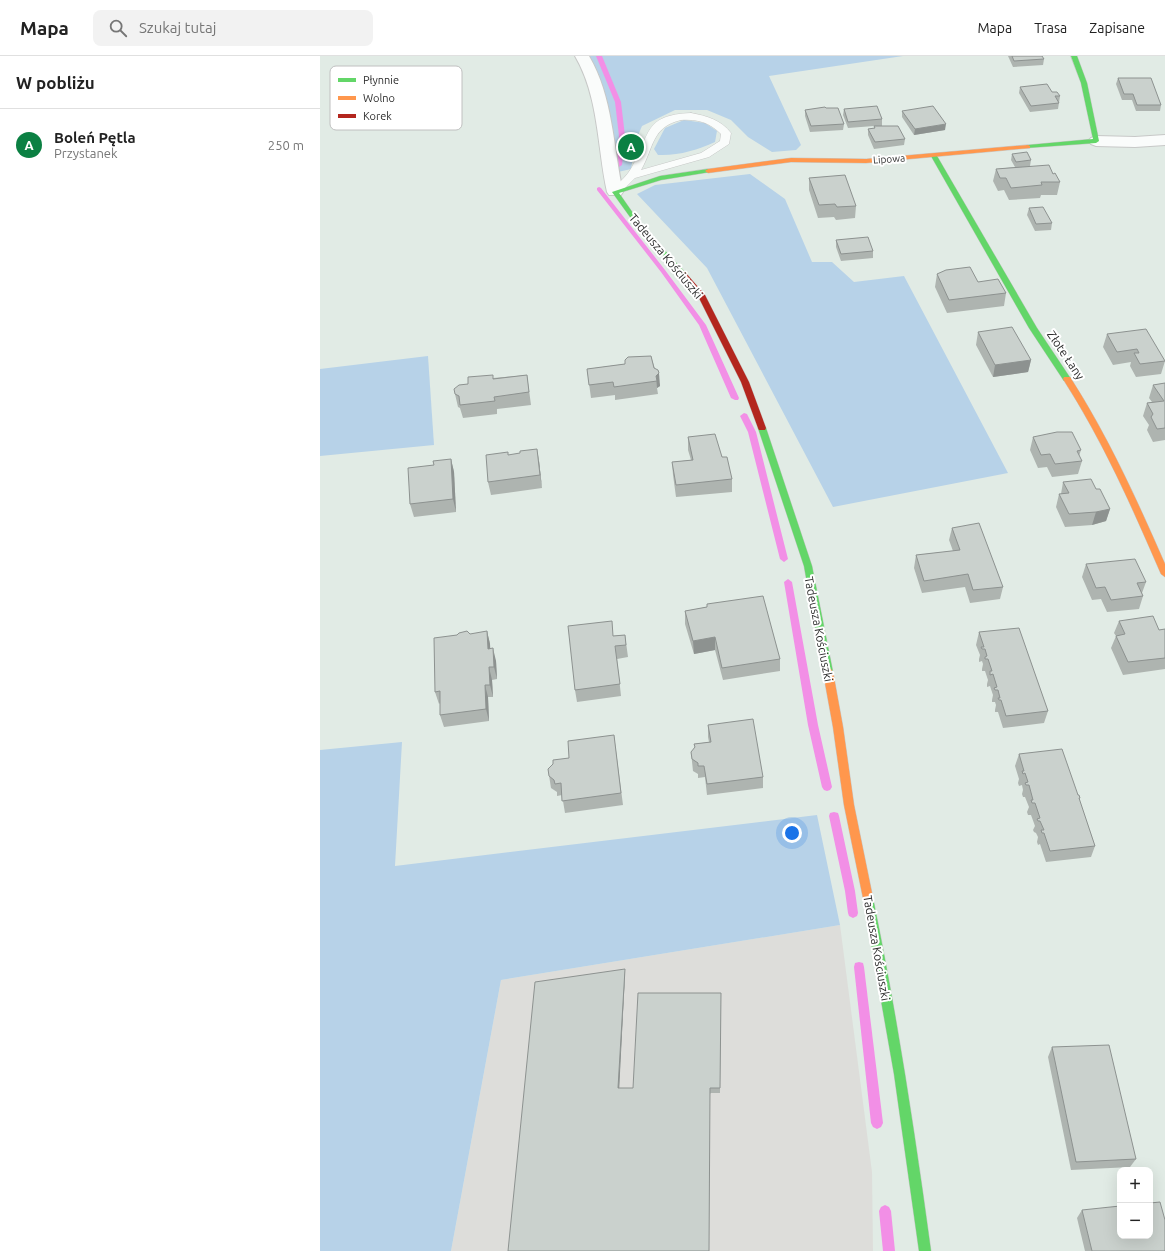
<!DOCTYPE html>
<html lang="pl">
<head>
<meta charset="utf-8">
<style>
  :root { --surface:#fff; --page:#f2f2f2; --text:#222; --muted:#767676; --line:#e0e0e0; --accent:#0b8043 }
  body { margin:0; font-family:Ubuntu,sans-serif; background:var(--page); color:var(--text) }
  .controls { position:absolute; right:12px; bottom:12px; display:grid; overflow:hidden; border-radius:8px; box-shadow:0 4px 16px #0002 }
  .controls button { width:36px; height:36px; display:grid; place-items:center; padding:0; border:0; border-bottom:1px solid var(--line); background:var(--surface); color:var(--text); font:20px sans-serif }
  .you { position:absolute; left:472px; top:777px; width:14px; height:14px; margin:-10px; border:3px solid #fff; border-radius:50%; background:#1a73e8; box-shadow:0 0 0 6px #1a73e833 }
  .badge { display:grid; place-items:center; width:26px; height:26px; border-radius:50%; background:var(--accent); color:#fff; font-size:13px; font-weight:700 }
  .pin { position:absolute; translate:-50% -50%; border:2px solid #fff; box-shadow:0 1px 4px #0006 }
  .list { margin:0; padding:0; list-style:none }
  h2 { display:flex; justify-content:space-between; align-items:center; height:52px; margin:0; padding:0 16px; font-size:17px }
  h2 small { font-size:13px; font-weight:400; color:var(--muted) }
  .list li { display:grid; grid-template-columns:26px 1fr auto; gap:12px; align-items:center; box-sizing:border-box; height:72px; padding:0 16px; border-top:1px solid var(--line) }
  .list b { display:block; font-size:15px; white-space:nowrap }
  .list p { margin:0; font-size:13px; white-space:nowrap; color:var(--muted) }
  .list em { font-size:13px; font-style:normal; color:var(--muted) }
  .icon { flex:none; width:22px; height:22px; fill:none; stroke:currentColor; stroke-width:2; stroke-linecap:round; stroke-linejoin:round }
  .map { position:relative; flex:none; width:845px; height:1195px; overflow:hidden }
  header { display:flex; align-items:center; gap:24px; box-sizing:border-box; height:56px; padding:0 20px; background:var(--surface); border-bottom:1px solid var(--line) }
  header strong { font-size:19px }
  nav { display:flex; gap:22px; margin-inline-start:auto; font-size:14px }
  .search { width:280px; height:36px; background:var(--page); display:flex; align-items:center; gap:10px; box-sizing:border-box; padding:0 14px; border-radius:8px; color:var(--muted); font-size:15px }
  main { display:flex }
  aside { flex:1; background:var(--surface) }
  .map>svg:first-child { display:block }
</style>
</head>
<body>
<header>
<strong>Mapa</strong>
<div class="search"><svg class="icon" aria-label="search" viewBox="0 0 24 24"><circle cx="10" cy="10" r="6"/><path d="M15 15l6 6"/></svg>Szukaj tutaj</div>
<nav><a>Mapa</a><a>Trasa</a><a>Zapisane</a></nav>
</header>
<main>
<aside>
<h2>W pobliżu<small></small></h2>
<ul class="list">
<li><span class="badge">A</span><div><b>Boleń Pętla</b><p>Przystanek</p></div><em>250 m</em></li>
</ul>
</aside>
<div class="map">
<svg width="845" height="1195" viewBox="0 0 845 1195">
  <rect width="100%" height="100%" fill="#e1ebe5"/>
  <polygon fill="#ddddda" points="520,869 552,1116 553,1195 131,1195 181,924"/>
  <g fill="#b7d2e8">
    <polygon points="268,0 583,0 449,20 481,89 476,94 452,96 428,81 411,64 387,54 355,54 322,70 316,84 311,113 298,116 287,52 279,19"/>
    <path d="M364,64l21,3 12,8 -2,11c-18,8 -37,14 -57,13l-4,-6 11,-21z"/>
    <polygon points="430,118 465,143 492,206 512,206 534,226 584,220 688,417 513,451 387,212 317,138 335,129"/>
    <polygon points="108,300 114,389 0,400 0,313"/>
    <polygon points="82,686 75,810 497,759 520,869 181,924 131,1195 0,1195 0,694"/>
  </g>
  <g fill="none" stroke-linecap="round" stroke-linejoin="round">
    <g fill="#f28fe6" fill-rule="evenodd">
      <polygon points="276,0 282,0 301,46 305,80 302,109 299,111 296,109 299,80 295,46"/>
      <polygon points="279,131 281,132 345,214 386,269 419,342 418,344 415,344 411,342 379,269 341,216 277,134 277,132"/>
      <polygon points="424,357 427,358 436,376 468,503 464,506 460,503 428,376 420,360"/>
      <polygon points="468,523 472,526 498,669 512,731 510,734 507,735 504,734 502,731 488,669 464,526"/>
      <polygon points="514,756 518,757 519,760 535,835 538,857 537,860 533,862 529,860 528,857 525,835 509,760 510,757"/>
      <polygon points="539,906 543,907 544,911 563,1067 561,1071 557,1073 553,1071 551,1067 534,911 535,907"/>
      <polygon points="565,1149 569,1151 571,1155 575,1195 563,1195 559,1155 561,1151"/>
    </g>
    <g stroke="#c7c8c7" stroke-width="1">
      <path id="lane" d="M371,57c16,3 30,7 40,20l-2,11 -20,13 -74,21 -16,16h-8l-1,-2 1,-2c8,-7 16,-14 21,-23 19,-33 11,-52 59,-54zM361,64c16,-1 28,2 40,14l-1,7 -19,12 -60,17c13,-22 10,-43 40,-50z"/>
    </g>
    <g stroke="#c7c8c7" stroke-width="2">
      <g id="street">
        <path d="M255,0h14c24,41 24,90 34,136l-2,3h-12l-2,-3c-10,-46 -8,-95 -32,-136z"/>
        <polygon points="845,79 845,89 815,91 776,90 771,88 768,85 771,82 776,80 815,81"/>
      </g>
    </g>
    <g stroke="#c7c8c7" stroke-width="1">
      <g id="fast">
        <polygon points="751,0 757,0 767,27 779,85 776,87 706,92 706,90 708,89 773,83 761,27"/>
        <polygon points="614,98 617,100 717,272 751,323 750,325 744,325 709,272 611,100"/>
        <polygon points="388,113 390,114 390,116 341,124 299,137 322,170 365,216 366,217 363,219 361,218 318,172 292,136 340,120"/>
        <polygon points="442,369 446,372 492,510 513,616 511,619 505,619 503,616 484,510 438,372"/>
        <path d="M548,837l4,2 1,3c24,117 42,235 58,353h-12l-25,-177 -31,-176 1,-3z"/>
      </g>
    </g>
    <g stroke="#c7c8c7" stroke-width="1">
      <g id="slow">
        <polygon points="708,89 710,90 710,92 546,107 471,106 388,117 385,115 388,113 471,102 546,103"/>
        <path d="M744,321h6c38,59 67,123 95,187v13l-4,-3c-29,-67 -58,-133 -98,-195z"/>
        <polygon points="508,612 511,613 513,616 523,671 534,749 553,842 552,845 548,847 544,845 543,842 524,749 513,671 503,616 505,613"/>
      </g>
    </g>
    <g stroke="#c7c8c7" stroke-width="1">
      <polygon id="jam" points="363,215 365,216 385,239 429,326 446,372 445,374 439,374 438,372 421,326 378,240 360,217"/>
    </g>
    <use href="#lane" fill="#fafcfb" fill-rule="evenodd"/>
    <use href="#street" fill="#fafcfb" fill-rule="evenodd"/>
    <use href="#fast" fill="#63d668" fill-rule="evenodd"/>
    <use href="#slow" fill="#ff974d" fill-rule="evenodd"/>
    <use href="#jam" fill="#b3261e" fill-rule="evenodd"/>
  </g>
  <g fill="#aeb4b0">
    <polygon points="688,0 722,0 724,3 723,9 693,11"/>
    <polygon points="798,22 841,49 840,55 816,55 812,44 802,44 796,28"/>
    <polygon points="700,31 732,36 740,40 738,53 710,56 699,37"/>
    <polygon points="506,52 524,68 523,74 490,76 485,60 485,54"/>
    <polygon points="524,53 562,63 562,70 585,83 584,89 554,93 548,79 548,73 554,72 554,70 528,72 523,59"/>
    <polygon points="582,55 625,74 594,79 582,61"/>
    <polygon points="692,98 711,104 710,110 733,118 740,126 737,139 721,139 720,142 689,144 684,134 678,135 673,125 676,113 695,111 691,104"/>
    <polygon points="489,122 536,150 535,162 516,164 514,161 498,162 489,134"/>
    <polygon points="709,152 732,167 731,174 715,175 707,159"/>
    <polygon points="516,184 553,195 553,202 521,205 516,191"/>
    <polygon points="617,218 658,226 686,237 684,250 627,257 615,231"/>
    <polygon points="658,276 711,304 708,316 673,321 656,289"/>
    <polygon points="787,278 845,305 841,318 816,321 810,310 811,306 793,309 783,291"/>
    <polygon points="331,300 340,330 337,332 338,338 295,344 295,339 271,342 267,313 305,308 305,304"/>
    <polygon points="207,319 211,349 177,353 177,358 143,362 140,352 138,351 135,338 148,328 173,322"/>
    <polygon points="845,327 845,384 833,386 827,374 829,369 823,360 827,347 832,346 829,342 833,329"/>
    <polygon points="368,381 402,401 412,423 412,436 356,441 353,419 352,406 371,404 368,394"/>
    <polygon points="713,381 761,394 759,400 762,405 758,418 732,421 727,411 718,412 710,394"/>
    <polygon points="188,399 219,405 222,432 171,439 168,426"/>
    <polygon points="131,403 134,416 136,456 94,461 90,448 114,409"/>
    <polygon points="743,426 776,433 790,453 786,465 772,469 745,471 736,451 739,438 741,438"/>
    <polygon points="632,472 683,531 680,543 650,547 645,531 602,537 594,512 596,499 633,495 629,484"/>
    <polygon points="766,508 826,526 822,537 823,540 819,553 787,556 781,543 772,544 762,521"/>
    <polygon points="387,548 460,603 460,615 403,624 395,594 374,598 365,568 365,555 387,551"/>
    <polygon points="799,565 839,574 845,573 845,613 803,619 791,592 796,580 794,577"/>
    <polygon points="167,575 170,588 170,593 176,605 177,623 172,624 173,641 168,641 169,665 124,671 120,659 120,647 119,648 115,636"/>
    <polygon points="659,576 728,655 724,667 683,672 678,656 675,656 675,654 676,649 675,646 672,646 672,644 673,639 670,630 667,631 667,628 668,624 665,615 662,615 662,613 663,608 662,605 659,606 659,603 660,599 656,589"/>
    <polygon points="305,579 308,601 297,603 301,640 257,646 255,634 293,580"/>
    <polygon points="388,669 443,721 443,732 387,739 385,721 378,722 378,718 373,715 371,696 375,692 374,688 389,686 388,681"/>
    <polygon points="294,679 303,749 245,757 242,739 237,740 237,736 231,732 228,713"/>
    <polygon points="699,698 758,739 760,742 759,744 775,790 771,801 726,806 720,788 718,789 717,786 718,781 716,777 714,776 713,774 715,770 711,759 708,759 707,756 709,751 705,741 703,741 702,738 703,734 702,729 699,730 698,727 699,723 695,710"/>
    <polygon points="305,913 305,918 299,1032 313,1032 401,937 400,1037 391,1037 188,1195"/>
    <polygon points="732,991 816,1103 810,1111 751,1114 728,1001"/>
    <polygon points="762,1154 845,1195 765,1195 757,1162"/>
  </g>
  <g fill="#8d9290">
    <polygon points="626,68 625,74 594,79 595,73"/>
    <polygon points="711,304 708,316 673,321 675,309"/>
    <polygon points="339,317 340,330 337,332 336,320"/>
    <polygon points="217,393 219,405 222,432 220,419"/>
    <polygon points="131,403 134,416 136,456 133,443"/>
    <polygon points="790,453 786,465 772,469 776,456"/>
    <polygon points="167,575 170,588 171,605 168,593"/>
    <polygon points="395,581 395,594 374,598 373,585"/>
    <polygon points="173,592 176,605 177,623 174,611"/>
    <polygon points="169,611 172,624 173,641 170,629"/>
    <polygon points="165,629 168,641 169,665 166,653"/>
    <polygon points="305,913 305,918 299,1037 298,1032"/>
  </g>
  <g fill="#cad1cd" stroke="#8d9290">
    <polygon points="692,0 722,0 724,3 694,5"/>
    <polygon points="798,22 831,22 841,49 817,49 813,38 804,38"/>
    <polygon points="727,28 732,36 737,36 740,40 735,40 739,47 711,50 700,31"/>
    <polygon points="557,50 562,63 528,66 524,53"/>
    <polygon points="613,50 626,68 595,73 582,55"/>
    <polygon points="505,51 506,52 518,52 524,68 491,70 485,54"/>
    <polygon points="554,70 578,70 585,83 555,86 548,73 555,72"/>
    <polygon points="707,96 711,104 696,106 692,98"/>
    <polygon points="729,109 733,118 735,117 740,126 721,126 722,129 691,132 686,122 680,122 676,113"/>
    <polygon points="525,119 536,150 517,151 515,148 499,149 489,122"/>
    <polygon points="723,151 732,167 716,168 709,152"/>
    <polygon points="548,181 553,195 521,198 516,184"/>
    <polygon points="650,211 658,226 678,223 686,237 629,244 617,218 626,214"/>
    <polygon points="692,271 711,304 675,309 658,276"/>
    <polygon points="826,273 845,305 820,308 814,297 819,297 817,293 797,296 787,278"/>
    <polygon points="331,300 334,312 338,314 339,317 336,320 337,325 294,331 293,326 269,329 267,313 305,308 305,304 308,301"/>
    <polygon points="173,319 173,323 207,319 209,336 174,341 175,345 140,349 139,340 135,338 134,333 139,329 148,328 148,321"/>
    <polygon points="845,327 845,372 837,373 831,361 833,358 827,347 844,345 833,329"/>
    <polygon points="737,376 752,376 761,394 757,395 762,405 735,408 730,398 721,399 713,381"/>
    <polygon points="395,378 402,401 407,401 412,423 356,429 352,406 373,404 368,381"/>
    <polygon points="217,393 220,419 168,426 166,399 188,396 188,399 200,397 200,395"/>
    <polygon points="131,403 133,443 90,448 88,412 114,409 113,405"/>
    <polygon points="771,423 776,433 780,433 790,453 776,456 749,458 739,438 749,437 743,426"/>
    <polygon points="659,467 683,531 653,534 648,518 604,525 596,499 640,494 632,472"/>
    <polygon points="815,503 826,526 817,527 823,540 791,544 785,531 776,532 766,508"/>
    <polygon points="443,540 460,603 402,612 395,581 373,585 365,555 387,551 387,548"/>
    <polygon points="833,560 839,574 845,573 845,602 808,606 796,580 805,578 799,565"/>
    <polygon points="292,565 293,580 305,579 306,589 295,590 300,628 255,634 248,570"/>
    <polygon points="699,572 728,655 686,660 681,644 679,644 678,642 680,642 678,634 675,634 674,632 677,631 673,618 670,619 670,615 672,615 668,603 665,603 665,601 667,600 665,593 662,593 661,591 664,591 659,576"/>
    <polygon points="147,575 150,578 167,575 168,593 173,592 174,611 169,611 170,629 165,629 166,653 120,659 120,635 115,636 114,582 137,579 139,577"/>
    <polygon points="433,663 443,721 387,728 384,710 378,710 378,707 372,703 371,696 375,691 374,688 391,686 388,669"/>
    <polygon points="294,679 301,737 242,745 241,727 235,728 234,724 229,720 228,713 233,708 233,704 249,702 248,685"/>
    <polygon points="742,693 758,739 759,739 760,742 759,742 775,790 730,795 724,777 722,777 721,774 724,774 720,765 718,765 717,763 720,762 715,747 712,747 711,744 713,744 709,729 706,729 705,727 708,726 705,717 703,718 702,715 704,715 699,698"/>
    <polygon points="305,913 298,1032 313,1032 318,937 401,937 400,1032 390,1032 389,1195 188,1195 215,926"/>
    <polygon points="789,989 816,1103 756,1106 732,991"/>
    <polygon points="840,1146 845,1164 845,1195 772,1195 762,1154 800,1150 800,1180 830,1180 830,1147"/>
  </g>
  <g text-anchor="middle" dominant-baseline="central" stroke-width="4" stroke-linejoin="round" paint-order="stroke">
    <g font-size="10" fill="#2c2c2c" stroke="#fff">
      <text transform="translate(569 103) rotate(-4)">Lipowa</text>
    </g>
    <g font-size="12" fill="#2c2c2c" stroke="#fff">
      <text transform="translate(346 200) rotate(50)">Tadeusza Kościuszki</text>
      <text transform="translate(746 299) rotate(56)">Złote Łany</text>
      <text transform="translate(499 573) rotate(79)">Tadeusza Kościuszki</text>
      <text transform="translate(557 892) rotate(80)">Tadeusza Kościuszki</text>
    </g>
  </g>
  <rect x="10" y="10" width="132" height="64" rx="6" fill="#fff" stroke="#c0c0c0" stroke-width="1"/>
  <rect x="18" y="22" width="18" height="4" fill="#63d668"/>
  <rect x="18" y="40" width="18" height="4" fill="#ff974d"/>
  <rect x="18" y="58" width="18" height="4" fill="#b3261e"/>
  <g font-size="11" fill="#2c2c2c">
    <text x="43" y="28">Płynnie</text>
    <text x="43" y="46">Wolno</text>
    <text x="43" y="64">Korek</text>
  </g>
</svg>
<div class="controls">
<button>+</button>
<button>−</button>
</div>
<div class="you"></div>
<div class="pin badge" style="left:311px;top:91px">A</div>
</div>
</main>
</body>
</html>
